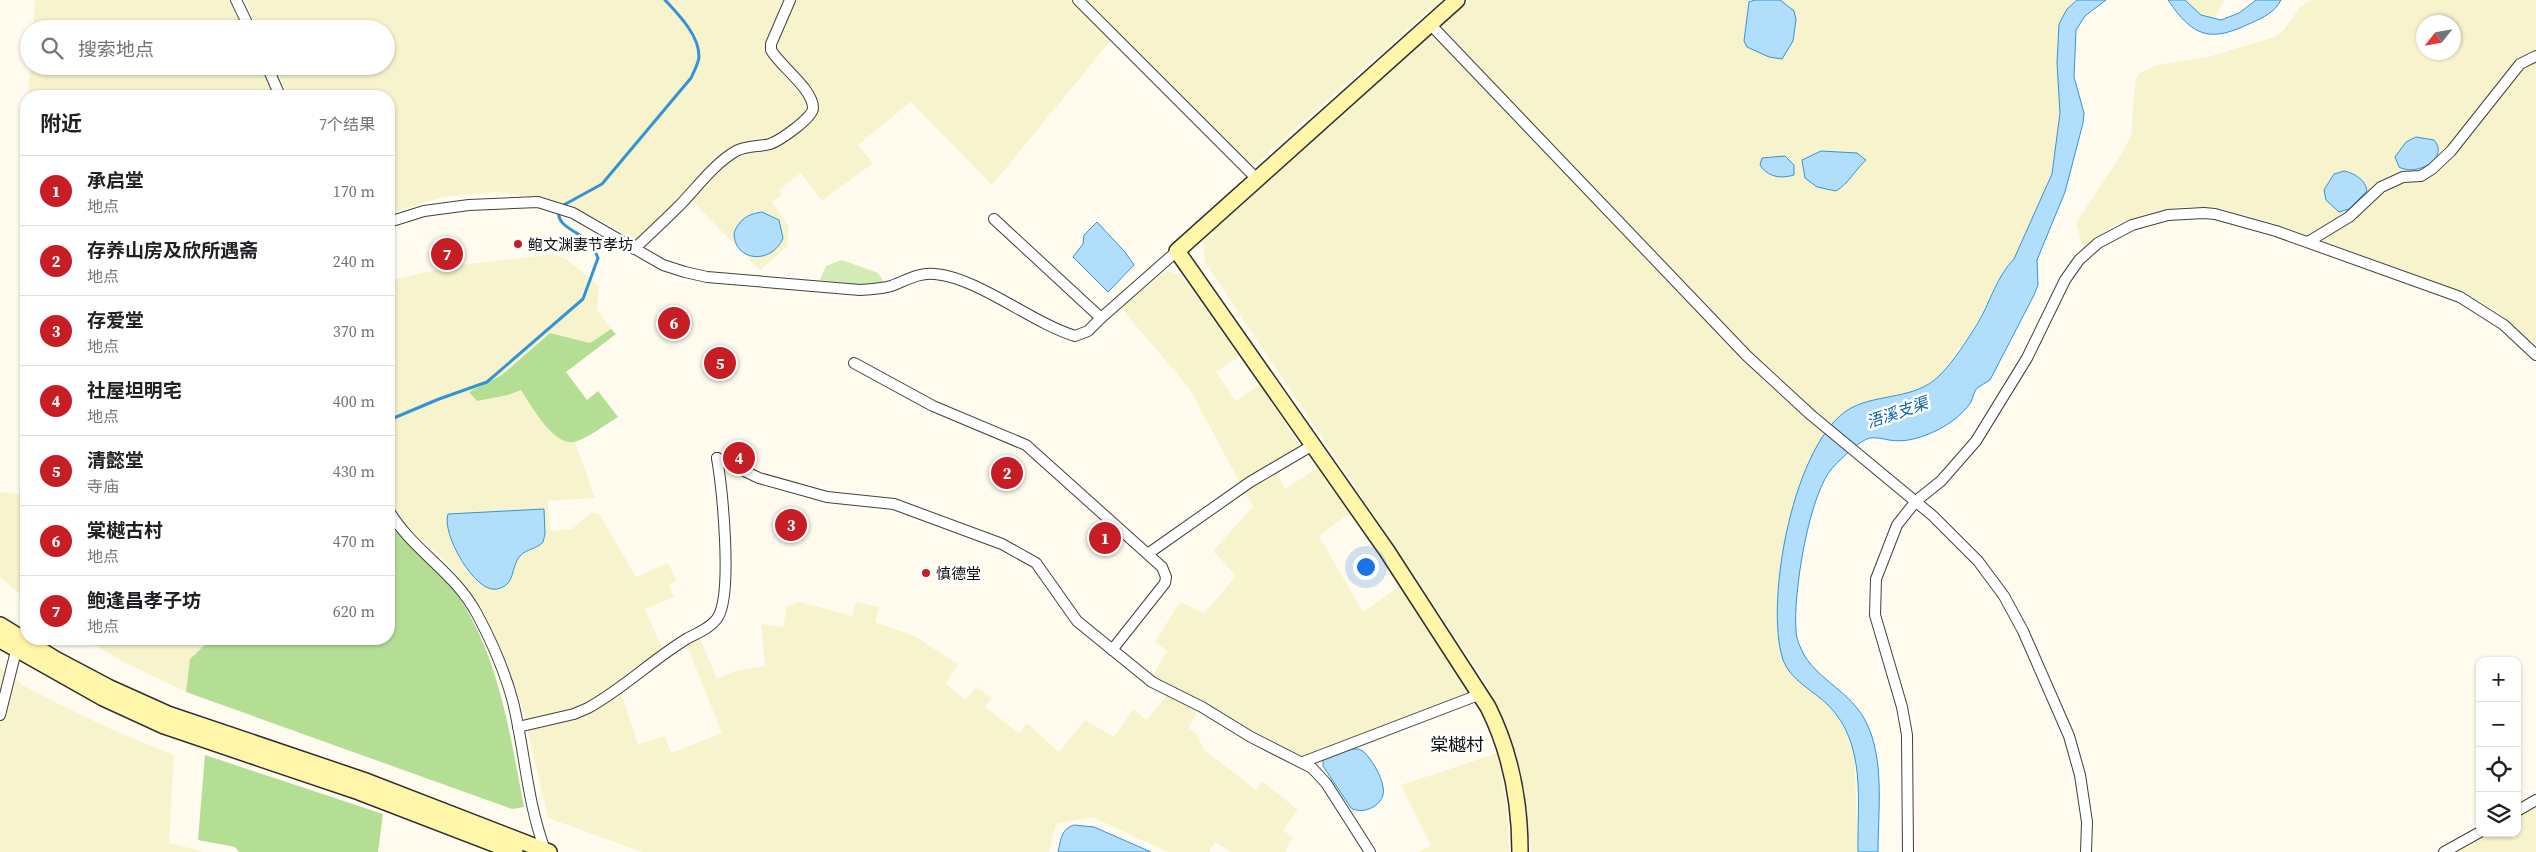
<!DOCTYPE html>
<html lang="zh">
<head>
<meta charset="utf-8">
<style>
  :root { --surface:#fff; --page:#f2f2f2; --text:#202124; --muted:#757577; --line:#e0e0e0; --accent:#c71e26 }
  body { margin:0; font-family:"Source Serif 4","Noto Sans SC",serif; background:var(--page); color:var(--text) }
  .controls { position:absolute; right:15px; bottom:15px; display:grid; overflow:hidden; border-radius:10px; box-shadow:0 1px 4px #0004 }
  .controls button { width:45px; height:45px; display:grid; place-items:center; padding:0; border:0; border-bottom:1px solid var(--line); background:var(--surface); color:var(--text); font:25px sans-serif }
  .compass { position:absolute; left:2416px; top:15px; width:45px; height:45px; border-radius:50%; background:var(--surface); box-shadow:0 1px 4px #0004; rotate:239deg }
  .you { position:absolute; left:1365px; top:566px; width:18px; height:18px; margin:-12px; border:4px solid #fff; border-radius:50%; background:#1a73e8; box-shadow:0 0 0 8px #1a73e833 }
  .badge { display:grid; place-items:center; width:32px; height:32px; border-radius:50%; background:var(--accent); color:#fff; font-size:16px; font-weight:700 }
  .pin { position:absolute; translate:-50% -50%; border:2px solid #fff; box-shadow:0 1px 5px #0006 }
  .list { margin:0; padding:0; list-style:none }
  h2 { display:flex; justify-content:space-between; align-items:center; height:65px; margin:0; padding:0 20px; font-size:21px }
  h2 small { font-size:16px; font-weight:400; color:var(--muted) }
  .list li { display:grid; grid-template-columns:32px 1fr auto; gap:15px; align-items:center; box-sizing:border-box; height:70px; padding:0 20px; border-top:1px solid var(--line) }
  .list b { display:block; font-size:19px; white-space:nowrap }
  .list p { margin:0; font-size:16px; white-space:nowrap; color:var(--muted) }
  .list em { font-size:16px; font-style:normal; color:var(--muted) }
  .icon { flex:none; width:28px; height:28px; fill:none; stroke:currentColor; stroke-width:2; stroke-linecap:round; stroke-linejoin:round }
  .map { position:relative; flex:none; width:2536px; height:852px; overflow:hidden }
  .search { position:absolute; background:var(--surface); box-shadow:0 1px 4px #0004; left:20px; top:20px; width:375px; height:55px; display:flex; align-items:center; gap:12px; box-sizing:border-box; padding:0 18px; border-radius:28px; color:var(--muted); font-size:19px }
  .panel { position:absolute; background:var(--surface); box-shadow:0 1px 4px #0004; left:20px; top:90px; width:375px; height:555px; border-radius:20px }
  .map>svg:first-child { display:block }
</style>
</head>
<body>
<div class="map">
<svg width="2536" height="852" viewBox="0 0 2536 852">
  <rect width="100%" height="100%" fill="#fffcef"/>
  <g fill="#f7f3cd" fill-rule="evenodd">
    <polygon points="35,0 229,0 244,29 33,29"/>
    <polygon points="245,0 1073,0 1112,39 992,185 911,102 858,145 873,163 822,201 801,173 779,190 782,195 772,202 789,227 787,247 760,270 692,201 641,245 612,226 552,199 496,192 442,197 389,214 389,96 288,96 275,66 386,66 386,29 259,29"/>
    <polygon points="1086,0 1441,0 1252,167"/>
    <polygon points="1470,0 2077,0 2071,4 2057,63 2060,113 2052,174 2014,259 2004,269 1978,321 1939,376 1917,391 1851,408 1828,427 1808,466 1791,515 1782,557 1777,597 1779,635 1783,659 1796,679 1821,698 1837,716 1854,747 1858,852 1531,852 1526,808 1517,765 1499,711 1480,674 1205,262 1203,240"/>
    <polygon points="2186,0 2225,0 2213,20 2196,12"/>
    <path d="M2312,0h224v345l-41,-35 -32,-18 -185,-67 -62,-18h-36l-26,5 -37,12 -34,23 -7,-24 47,-71 8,-17 4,-52 3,-9 19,-9 51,-8 66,-20 9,-6 18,-25zM2424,22h30v30h-30z"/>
    <polygon points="30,66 261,66 274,96 28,96"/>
    <polygon points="555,254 566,259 599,286 597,310 611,329 590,343 550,333 502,375 469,392 508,395 521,390 535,411 563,440 575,442 595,498 548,501 550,531 572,529 592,512 599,514 636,577 668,563 677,581 669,585 674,597 645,609 663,650 618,683 638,744 665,736 671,753 722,733 687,646 700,639 717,678 739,670 765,666 761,624 783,627 787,606 800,602 852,616 856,602 879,607 875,622 914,636 958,664 946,684 965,700 977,687 992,698 985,707 1019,733 1027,723 1059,752 1085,720 1114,737 1133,709 1147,720 1171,690 1152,677 1167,651 1155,642 1180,602 1204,613 1236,576 1213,551 1253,507 1189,388 1121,308 1167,270 1183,277 1239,357 1216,372 1236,401 1260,384 1300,446 1271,464 1285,489 1319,467 1350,513 1319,536 1363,612 1400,586 1472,693 1305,759 1201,703 1189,728 1198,735 1203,749 1256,790 1262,781 1298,810 1283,830 1293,838 1285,850 1287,852 1231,852 1215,842 1209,852 1168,852 1092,817 1056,824 1049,852 642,852 548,818 522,706 507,665 491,628 465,585 445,561 411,531 400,517 389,495 389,281 451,266"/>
    <polygon points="0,492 26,495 26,599 0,577"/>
    <polygon points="84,639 211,639 190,659 186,692 126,663"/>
    <polygon points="0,668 26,687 55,702 115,731 174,755 169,843 205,852 0,852"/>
    <polygon points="1498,753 1507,808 1509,852 1418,852 1431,846 1401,785"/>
    <polygon points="2536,804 2536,852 2450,852 2483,833 2517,833 2517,814"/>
  </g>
  <polygon fill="#d2ecb6" points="842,260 878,273 884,282 865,285 820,280 826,266"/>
  <g fill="#b5de95">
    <path d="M611,329l5,5 -50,38 21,28 11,-9 20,26c-10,6 -33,23 -44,25 -21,4 -43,-37 -53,-52l-13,5 -31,6 -8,-9 33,-17 48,-42 40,10z"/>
    <path d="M392,526c21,21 46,41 63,66 44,61 55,143 69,215l-12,2 -326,-117 4,-33 21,-20h178v-111z"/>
    <polygon points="205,755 383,814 378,852 239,852 235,847 198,840"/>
  </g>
  <g fill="#b1defa" stroke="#3394d5">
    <polygon points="1755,0 1780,0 1794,11 1796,20 1793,41 1782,59 1769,57 1747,47 1744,41 1749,2"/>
    <path d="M2077,0h29l-21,16 -9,14 -2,47 10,36 -1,10 -18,69 -28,68 1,25 -4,10 -44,85c-4,3 -9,5 -13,8 -3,4 -4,9 -6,14 -10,15 -28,27 -45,33 -13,5 -24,7 -37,5 -6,-1 -13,-3 -19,-2 -10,2 -28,20 -36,28 -25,25 -41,128 -38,164 0,8 4,17 8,25 19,30 52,38 66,76 14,37 8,83 8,121h-20c-1,-51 9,-108 -30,-147 -15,-15 -37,-24 -45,-45 -19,-59 11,-221 68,-252 29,-15 63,-8 88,-32 15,-15 29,-37 40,-55 12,-21 18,-45 35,-62l38,-85 8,-61 -3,-50 2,-39 8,-15z"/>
    <path d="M2168,0h17l16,15 20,5 18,-7 17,-13h25c-7,13 -17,17 -30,23 -41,20 -58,14 -83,-23z"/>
    <path d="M2416,137l18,3c16,18 -17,37 -35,27l-4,-10 11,-15z"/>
    <path d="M1821,151l36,2 9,7c-11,10 -17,23 -30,31l-19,-4 -12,-9 -3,-18z"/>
    <path d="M1785,156l9,9v10c-14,4 -26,2 -34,-10l2,-7z"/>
    <path d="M2344,171c10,2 22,9 23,20l-18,18 -10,3 -13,-12 -2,-10 10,-16z"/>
    <path d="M762,212l17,8 4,18c-11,27 -49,24 -49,-5 5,-13 13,-19 28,-21z"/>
    <polygon points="1097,222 1125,252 1134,265 1108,292 1073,257 1083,244 1084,235"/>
    <path d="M544,509l1,25 -2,8c-6,7 -17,7 -23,14 -10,12 -4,29 -23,33 -22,5 -56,-56 -49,-75z"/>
    <path d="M1347,749h12l5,3c8,8 17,23 19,35 4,17 -19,29 -32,21l-28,-42v-6l5,-4z"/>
    <path d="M1074,825l20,2 57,25h-93c3,-13 3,-23 16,-27z"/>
  </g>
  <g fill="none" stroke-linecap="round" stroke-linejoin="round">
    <path stroke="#3394d5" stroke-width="3" d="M389,420l50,-21 48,-17 96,-83 15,-41c-3,-8 -7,-15 -14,-20 -10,-8 -31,-14 -24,-31l42,-23 89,-106c3,-7 8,-15 8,-22 0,-21 -21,-42 -34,-56"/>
    <g stroke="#414141" stroke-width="12">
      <g id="minor">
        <polyline points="236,0 250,29"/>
        <polyline points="1078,0 1257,179"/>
        <polyline points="1430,24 1747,356 1811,415 1933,516 1978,561 2004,596 2023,631 2069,736 2080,775 2087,822 2086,852"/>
        <polyline points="267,66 280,96"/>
        <polyline points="994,219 1101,318 1177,251"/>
        <path d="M389,222l35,-11 45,-6 69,-3 35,11 90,52 22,7 22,5 153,13c11,-1 21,-1 31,-4 14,-5 28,-14 44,-12 44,4 95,48 140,62l13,-5 13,-13"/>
        <polyline points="2308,242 2349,217 2381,187 2403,177 2421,176 2432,169 2451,151 2520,64 2536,56"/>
        <path d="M634,249c16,-15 32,-30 47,-45 17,-18 34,-41 55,-53 11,-6 23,-4 34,-7 9,-3 43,-26 43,-36 0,-19 -33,-42 -42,-58v-6l19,-44"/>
        <polyline points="854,363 933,406 1026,445 1162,567 1166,577 1165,583 1112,650"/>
        <polyline points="717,458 759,478 827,497 894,504 1002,544 1036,563 1077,621 1152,682 1202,707 1251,737 1312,768 1326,783 1370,852"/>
        <path d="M389,511c25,41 64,59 88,103 15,28 28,58 36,88 12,50 14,100 32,148"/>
        <polyline points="1149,553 1250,482 1313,445"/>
        <polyline points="0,715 16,651"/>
        <path d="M518,727l56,-13 14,-6c36,-20 65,-49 100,-70 10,-5 24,-11 30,-21 15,-25 4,-129 -1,-159"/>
        <polyline points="1303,762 1481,694"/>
        <polyline points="2517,811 2536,800"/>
        <polyline points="1908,852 1907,735 1902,707 1875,615 1876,579 1897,525 1916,501 1941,481 1976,441 2027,358 2065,280 2079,260 2098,243 2132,225 2168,215 2204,213 2215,214 2276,231 2460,297 2504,325 2536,355"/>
        <polyline points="2444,852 2480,832"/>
      </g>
    </g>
    <g stroke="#303030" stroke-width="18">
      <g id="secondary">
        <path d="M1457,0l-280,251 210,300 101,156c22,44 32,95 32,145"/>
        <polyline points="0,625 55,659 108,687 168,714 363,780 549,852"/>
        <polyline points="0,640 103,698 164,726 359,792 515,852"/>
      </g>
    </g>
    <use href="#minor" stroke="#fff" stroke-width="10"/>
    <use href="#secondary" stroke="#fff6aa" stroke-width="15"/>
  </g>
  <g fill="#c71e26" stroke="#fff" stroke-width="2">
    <circle cx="518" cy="244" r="5"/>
    <circle cx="926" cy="573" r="5"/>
  </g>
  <g text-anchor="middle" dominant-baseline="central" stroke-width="5" stroke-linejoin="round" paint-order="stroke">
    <g font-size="15" fill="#0e0e0e" stroke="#fff" text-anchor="start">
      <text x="528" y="244">鲍文渊妻节孝坊</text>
      <text x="936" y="573">慎德堂</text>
    </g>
    <g font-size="16" font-style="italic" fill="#1065a8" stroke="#fff">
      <text transform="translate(1897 412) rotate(-19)">浯溪支渠</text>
    </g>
    <g font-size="18" fill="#0e0e0e" stroke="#fff">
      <text x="1457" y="744">棠樾村</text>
    </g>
  </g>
</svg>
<div class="controls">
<button>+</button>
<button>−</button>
<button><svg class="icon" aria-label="locate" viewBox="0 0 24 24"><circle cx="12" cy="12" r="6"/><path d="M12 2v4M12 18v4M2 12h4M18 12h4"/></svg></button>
<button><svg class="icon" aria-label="layers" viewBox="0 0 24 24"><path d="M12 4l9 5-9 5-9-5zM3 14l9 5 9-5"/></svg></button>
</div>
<svg class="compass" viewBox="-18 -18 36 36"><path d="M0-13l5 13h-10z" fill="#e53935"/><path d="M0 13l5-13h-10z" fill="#757577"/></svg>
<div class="you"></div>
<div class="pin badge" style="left:1105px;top:538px">1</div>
<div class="pin badge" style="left:1007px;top:473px">2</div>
<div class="pin badge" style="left:791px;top:525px">3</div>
<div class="pin badge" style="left:739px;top:458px">4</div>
<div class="pin badge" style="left:720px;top:363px">5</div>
<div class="pin badge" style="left:674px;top:323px">6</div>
<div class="pin badge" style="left:447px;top:254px">7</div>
<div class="search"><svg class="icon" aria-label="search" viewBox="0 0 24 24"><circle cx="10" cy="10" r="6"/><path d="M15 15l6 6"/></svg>搜索地点</div>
<section class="panel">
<h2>附近<small>7个结果</small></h2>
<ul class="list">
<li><span class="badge">1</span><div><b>承启堂</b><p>地点</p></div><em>170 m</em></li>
<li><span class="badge">2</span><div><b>存养山房及欣所遇斋</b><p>地点</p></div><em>240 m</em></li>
<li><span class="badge">3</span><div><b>存爱堂</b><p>地点</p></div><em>370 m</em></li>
<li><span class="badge">4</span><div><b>社屋坦明宅</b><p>地点</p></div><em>400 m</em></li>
<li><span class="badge">5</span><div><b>清懿堂</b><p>寺庙</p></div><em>430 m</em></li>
<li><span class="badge">6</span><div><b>棠樾古村</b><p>地点</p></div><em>470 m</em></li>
<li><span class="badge">7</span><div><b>鲍逢昌孝子坊</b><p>地点</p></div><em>620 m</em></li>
</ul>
</section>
</div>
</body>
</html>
